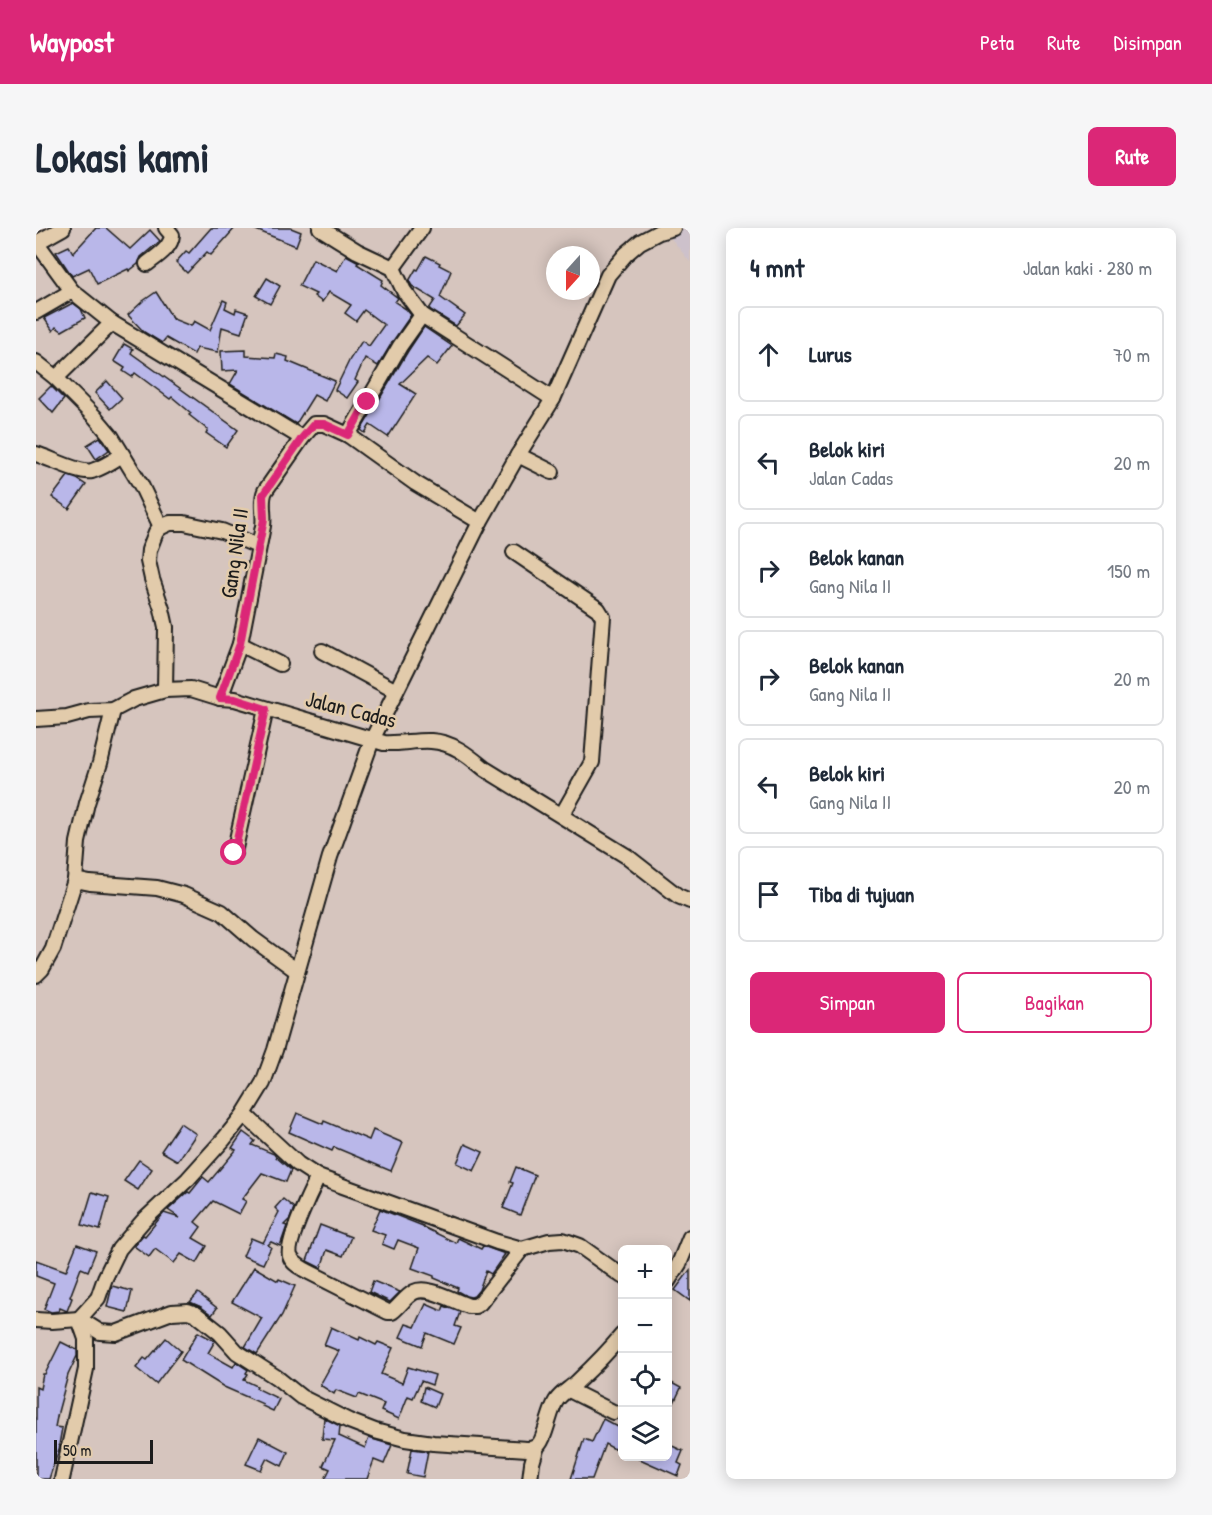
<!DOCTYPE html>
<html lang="id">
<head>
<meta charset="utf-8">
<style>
  :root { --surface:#fff; --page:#f6f6f7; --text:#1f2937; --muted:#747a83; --line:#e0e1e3; --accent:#db2777 }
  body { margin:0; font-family:"Patrick Hand",sans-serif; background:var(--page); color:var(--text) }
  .controls { position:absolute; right:18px; bottom:18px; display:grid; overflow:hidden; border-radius:9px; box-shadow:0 3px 15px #0003 }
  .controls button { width:54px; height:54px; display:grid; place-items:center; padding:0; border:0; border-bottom:2px solid var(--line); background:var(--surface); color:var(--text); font:30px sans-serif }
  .compass { position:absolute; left:510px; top:18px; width:54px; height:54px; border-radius:50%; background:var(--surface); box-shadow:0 3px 15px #0003; rotate:201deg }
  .scale { position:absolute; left:18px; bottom:15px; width:99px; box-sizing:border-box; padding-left:6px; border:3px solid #1c1c1c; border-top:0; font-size:16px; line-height:21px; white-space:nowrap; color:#1c1c1c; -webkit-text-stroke:4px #e2cbab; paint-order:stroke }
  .stop { position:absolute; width:18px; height:18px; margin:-14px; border:4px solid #db2777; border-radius:50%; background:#fff }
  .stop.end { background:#db2777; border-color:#fff; box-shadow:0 2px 6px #0008 }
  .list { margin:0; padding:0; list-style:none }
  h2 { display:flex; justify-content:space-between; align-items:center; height:78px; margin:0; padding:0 24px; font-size:26px }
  h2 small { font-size:20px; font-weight:400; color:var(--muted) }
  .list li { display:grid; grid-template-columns:39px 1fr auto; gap:18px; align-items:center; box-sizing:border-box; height:96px; margin:0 12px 12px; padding:0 12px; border:2px solid var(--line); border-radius:9px }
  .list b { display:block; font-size:22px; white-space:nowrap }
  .list p { margin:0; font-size:20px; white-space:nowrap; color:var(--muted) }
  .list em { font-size:20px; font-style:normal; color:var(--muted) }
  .actions { display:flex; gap:12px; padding:18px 24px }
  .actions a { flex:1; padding:14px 0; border:2px solid var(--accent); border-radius:9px; text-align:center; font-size:21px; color:var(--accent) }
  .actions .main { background:var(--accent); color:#fff }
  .icon { flex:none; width:33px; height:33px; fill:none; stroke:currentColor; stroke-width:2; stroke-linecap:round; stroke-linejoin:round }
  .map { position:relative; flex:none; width:654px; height:1251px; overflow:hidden; border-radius:9px }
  header { display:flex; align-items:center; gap:36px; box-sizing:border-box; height:84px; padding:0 30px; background:var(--accent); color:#fff }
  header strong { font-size:28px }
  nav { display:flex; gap:33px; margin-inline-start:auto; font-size:21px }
  .intro { display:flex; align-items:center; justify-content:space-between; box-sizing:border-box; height:144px; padding:0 36px }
  h1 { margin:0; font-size:42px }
  .button { padding:15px 27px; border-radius:9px; background:var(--accent); color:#fff; font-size:21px; font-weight:700 }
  main { display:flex; gap:36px; padding:0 36px }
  aside { flex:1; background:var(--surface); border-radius:9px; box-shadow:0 3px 15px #0003 }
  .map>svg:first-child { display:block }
</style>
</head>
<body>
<header>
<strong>Waypost</strong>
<nav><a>Peta</a><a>Rute</a><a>Disimpan</a></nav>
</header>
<div class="intro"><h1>Lokasi kami</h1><a class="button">Rute</a></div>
<main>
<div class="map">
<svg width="654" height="1251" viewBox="0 0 654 1251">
  <rect width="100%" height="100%" fill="#d6c5be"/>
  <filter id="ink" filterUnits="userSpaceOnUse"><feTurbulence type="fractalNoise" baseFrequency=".0167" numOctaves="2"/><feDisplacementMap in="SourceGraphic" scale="12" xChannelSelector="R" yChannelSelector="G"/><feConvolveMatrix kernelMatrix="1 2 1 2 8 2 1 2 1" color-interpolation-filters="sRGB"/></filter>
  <g filter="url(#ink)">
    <polygon fill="#cdc1cb" points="627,0 654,0 654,34"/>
    <g fill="#b9b7e9" stroke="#1c1c1c" stroke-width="1.5">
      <polygon points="60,0 70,0 94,21 114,2 124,13 105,29 102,36 93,43 92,41 61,56 53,40 36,48 20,24 33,18 37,25"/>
      <polygon points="175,0 199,0 175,27 171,24 151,45 140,34 150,23 153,25"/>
      <polygon points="215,0 255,0 265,4 260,18"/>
      <polygon points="310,27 323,34 321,36 347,52 345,57 362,70 359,74 370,81 375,87 357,113 342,138 329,130 319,152 322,154 311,170 299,162 314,131 326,113 333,118 348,97 328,82 320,93 309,85 315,77 293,64 286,74 278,68 280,66 263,58 277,31 301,43"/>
      <polygon points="390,28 404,35 403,37 415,43 404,69 429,87 420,98 393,81 399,72 376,58 373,53 380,41 382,42"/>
      <polygon points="231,50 244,58 234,76 220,68"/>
      <polygon points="120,64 137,91 155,98 158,93 174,102 187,72 191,74 189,80 199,85 200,81 212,85 205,105 186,99 182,124 161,120 158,126 130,110 126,115 108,104 92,87 107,73"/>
      <polygon points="37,75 45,81 49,90 26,103 20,99 17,103 8,90"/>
      <polygon points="388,99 416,118 401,137 391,130 364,156 380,166 352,209 334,197 329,205 325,202 372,123"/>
      <polygon points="88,116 97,121 95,125 202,202 190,219 170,205 172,202 153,187 155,185 136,169 134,171 99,145 96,149 87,143 89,140 78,133"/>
      <polygon points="210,122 210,128 239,130 240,126 252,129 251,133 299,153 289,173 278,167 260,196 194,156 202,142 186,143 185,123"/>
      <polygon points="71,153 86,170 74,181 59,165"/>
      <polygon points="15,158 28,171 17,185 3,170"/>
      <polygon points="64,209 73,222 60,231 51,217"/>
      <polygon points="32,248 41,251 50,257 33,281 16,269"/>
      <polygon points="261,885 287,896 288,893 333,912 337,902 367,915 355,943 298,919 296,923 253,904"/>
      <polygon points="144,895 160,906 142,933 125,923"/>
      <polygon points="207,904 219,913 216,917 238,926 240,929 255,942 250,954 226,945 206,971 210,973 203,986 177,973 159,994 165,999 157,1010 171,1018 161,1035 145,1026 138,1035 119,1021 113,1029 98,1018 107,1007 109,1008 128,985 144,990 132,982 152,964 154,965 167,949 173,954 200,922 196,920"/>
      <polygon points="429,916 447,924 438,943 421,935"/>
      <polygon points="103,932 116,941 102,962 88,953"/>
      <polygon points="480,939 499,947 484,987 467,980 477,955 474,954"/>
      <polygon points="56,964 73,969 64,1002 46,997"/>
      <polygon points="247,971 258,980 254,991 248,997 251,998 244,1018 235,1014 232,1017 235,1019 227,1036 207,1028 215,1010 227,1015 243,984 239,980"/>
      <polygon points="344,981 387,998 387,999 420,1015 422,1010 445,1021 447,1018 469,1026 455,1046 450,1043 443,1062 438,1068 435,1069 430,1068 421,1063 422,1060 398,1050 398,1048 376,1040 383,1020 362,1012 358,1021 346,1016 349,1007 335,1002"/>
      <polygon points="284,997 315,1009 307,1028 291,1022 285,1040 271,1033"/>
      <polygon points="41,1016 60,1023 52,1043 45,1040 34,1069 36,1070 31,1083 24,1080 23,1083 15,1084 8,1081 18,1055 0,1048 0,1032 30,1043"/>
      <polygon points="218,1039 242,1053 243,1051 259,1058 246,1087 221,1126 209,1119 226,1090 196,1074"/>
      <polygon points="654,1042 654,1073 639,1062"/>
      <polygon points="337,1053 364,1064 354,1074 333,1064"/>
      <polygon points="76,1058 96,1063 91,1084 71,1079"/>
      <polygon points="162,1065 181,1080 176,1087 165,1079 154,1074"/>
      <polygon points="390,1076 406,1083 408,1078 424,1084 419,1098 425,1100 418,1116 391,1105 386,1118 364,1109 370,1096 379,1099"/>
      <polygon points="295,1099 323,1112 324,1109 340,1117 342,1114 357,1120 345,1146 366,1155 372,1139 399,1147 396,1157 385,1153 377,1170 372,1168 363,1191 345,1183 348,1176 323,1166 321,1170 300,1162 298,1166 284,1157 303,1123 288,1117"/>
      <polygon points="162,1104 179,1113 172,1125 197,1139 200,1134 212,1142 210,1145 212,1146 208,1152 221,1158 220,1160 243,1171 237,1183 226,1178 227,1176 188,1159 145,1132"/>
      <polygon points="130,1110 145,1123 120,1156 100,1140 108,1130 111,1132"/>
      <polygon points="25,1114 41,1122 41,1128 32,1147 22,1184 19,1199 26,1200 23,1217 24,1218 13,1251 0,1251 0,1159 4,1161 7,1146 9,1146"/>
      <polygon points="632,1153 645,1160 632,1187"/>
      <polygon points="388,1159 404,1166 399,1179 385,1173"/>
      <polygon points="288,1190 304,1198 303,1208 329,1220 333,1210 356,1217 348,1236 338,1232 331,1251 289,1251 294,1241 287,1238 299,1212 286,1211"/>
      <polygon points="567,1191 586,1201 586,1225 569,1216 556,1251 535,1251 548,1211 556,1214"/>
      <polygon points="223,1209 252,1224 246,1238 231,1230 225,1242 210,1236"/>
      <polygon points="632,1216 647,1223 642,1235 646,1237 642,1248 597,1228 632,1228"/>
      <polygon points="376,1221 392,1223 387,1249 371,1246"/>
    </g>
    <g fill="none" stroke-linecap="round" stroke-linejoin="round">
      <g stroke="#1c1c1c" stroke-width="18">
        <g id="minor">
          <polyline points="284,0 321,23 357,40 368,63 386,87 517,171"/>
          <polyline points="0,15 27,0"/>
          <polyline points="1,15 36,63"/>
          <path d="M111,36c10,-8 24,-16 25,-29l-6,-7"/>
          <polyline points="357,40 386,0"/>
          <polyline points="0,84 36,63 76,95 266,210"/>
          <polyline points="0,134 20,150 59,189 75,208 105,257 125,299"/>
          <polyline points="20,150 76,95"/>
          <polyline points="312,207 379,255 444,294"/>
          <path d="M0,226c14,4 44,20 56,17 10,-3 21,-10 30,-16"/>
          <polyline points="482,227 516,244"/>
          <polyline points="478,324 562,381 567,389 556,534 526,587"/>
          <polyline points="204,416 244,436"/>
          <polyline points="286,423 360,463"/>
          <polyline points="129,462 130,399 126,381 116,351 112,333 113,322 120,304 125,299 134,295 148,295 186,303 222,318"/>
          <path d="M184,470l20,-54 23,-118c2,-12 -3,-24 2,-35l37,-53 12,-14h10l24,11 52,-89 22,-31"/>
          <path d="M0,491l31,-2 22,-6 24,-1 21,-11 31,-9 26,-1 29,9 15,1 149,44c16,1 32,-3 47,-2 22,1 38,15 54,28l143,88 50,39 12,5"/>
          <polyline points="198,625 230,481"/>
          <polyline points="39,652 54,655 121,660 148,667 186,684 217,711 261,743"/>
          <polyline points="0,747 6,741 17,721 39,652 42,614 51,575 64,535 77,482"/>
          <polyline points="208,886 262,936 282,949 461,1014 486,1021 513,1013 527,1012 544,1018 586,1048"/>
          <path d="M282,949c-7,14 -32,66 -28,79 3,8 10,11 17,15l81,41h4c8,-6 13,-15 22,-20 14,-7 41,10 55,14h6l5,-3 42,-54"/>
          <polyline points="632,1053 643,1036 654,1009"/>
          <path d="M0,1092l16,1 27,-2 21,13 16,1 56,-21 16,-1 8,3 24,19 17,19 39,25 25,20 48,24 26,10 30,8 28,4 94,6c3,0 5,0 9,-2 9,-5 13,-35 20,-46 5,-8 14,-12 21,-19 16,-15 31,-30 45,-47"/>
          <polyline points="533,1162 577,1184"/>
          <polyline points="26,1251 50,1141 50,1111 43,1091 62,1070 69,1050 83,1021 107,993 152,951 188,911 208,886 227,855 239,822 294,629 336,512 444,294 482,227 517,171 572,47 590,26 604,14 623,4 637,0"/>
          <polyline points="494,1251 496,1235 501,1218"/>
        </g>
      </g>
      <use href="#minor" stroke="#e2cbab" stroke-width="14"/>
    </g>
  </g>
  <g fill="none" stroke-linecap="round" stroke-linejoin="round" filter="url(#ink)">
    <polyline stroke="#db2777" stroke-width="8" points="198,625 230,481 199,471 184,470 204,416 209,389 228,291 227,267 266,210 278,196 288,196 312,207 331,174"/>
  </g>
  <g text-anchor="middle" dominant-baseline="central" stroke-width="5" stroke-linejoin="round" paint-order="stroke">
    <g font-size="22" fill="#1c1c1c" stroke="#e2cbab">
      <text transform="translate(198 325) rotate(-82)">Gang Nila II</text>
      <text transform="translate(315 481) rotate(14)">Jalan Cadas</text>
    </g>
  </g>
</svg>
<div class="controls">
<button>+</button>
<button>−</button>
<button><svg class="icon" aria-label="locate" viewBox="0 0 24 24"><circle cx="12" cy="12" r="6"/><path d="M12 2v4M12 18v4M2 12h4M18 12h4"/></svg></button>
<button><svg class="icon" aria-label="layers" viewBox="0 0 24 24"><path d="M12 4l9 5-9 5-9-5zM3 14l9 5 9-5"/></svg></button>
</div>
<svg class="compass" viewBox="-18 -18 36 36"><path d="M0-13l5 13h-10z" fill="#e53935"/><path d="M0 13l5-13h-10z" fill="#747a83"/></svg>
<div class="scale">50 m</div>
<div class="stop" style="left:198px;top:625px"></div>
<div class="stop end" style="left:331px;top:174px"></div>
</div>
<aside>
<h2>4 mnt<small>Jalan kaki · 280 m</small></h2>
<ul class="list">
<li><svg class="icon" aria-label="ahead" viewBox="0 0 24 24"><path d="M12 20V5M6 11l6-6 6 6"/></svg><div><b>Lurus</b></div><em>70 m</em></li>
<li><svg class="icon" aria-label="left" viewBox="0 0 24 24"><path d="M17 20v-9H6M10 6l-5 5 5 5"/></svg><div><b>Belok kiri</b><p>Jalan Cadas</p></div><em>20 m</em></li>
<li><svg class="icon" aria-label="right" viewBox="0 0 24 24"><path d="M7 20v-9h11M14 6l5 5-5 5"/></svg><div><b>Belok kanan</b><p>Gang Nila II</p></div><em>150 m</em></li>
<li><svg class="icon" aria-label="right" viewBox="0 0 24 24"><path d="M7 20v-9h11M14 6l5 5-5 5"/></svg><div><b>Belok kanan</b><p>Gang Nila II</p></div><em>20 m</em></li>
<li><svg class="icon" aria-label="left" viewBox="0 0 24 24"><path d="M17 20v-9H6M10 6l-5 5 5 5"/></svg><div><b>Belok kiri</b><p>Gang Nila II</p></div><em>20 m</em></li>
<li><svg class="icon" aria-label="arrive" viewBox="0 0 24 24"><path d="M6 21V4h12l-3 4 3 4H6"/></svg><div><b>Tiba di tujuan</b></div></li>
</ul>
<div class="actions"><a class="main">Simpan</a><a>Bagikan</a></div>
</aside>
</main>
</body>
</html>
